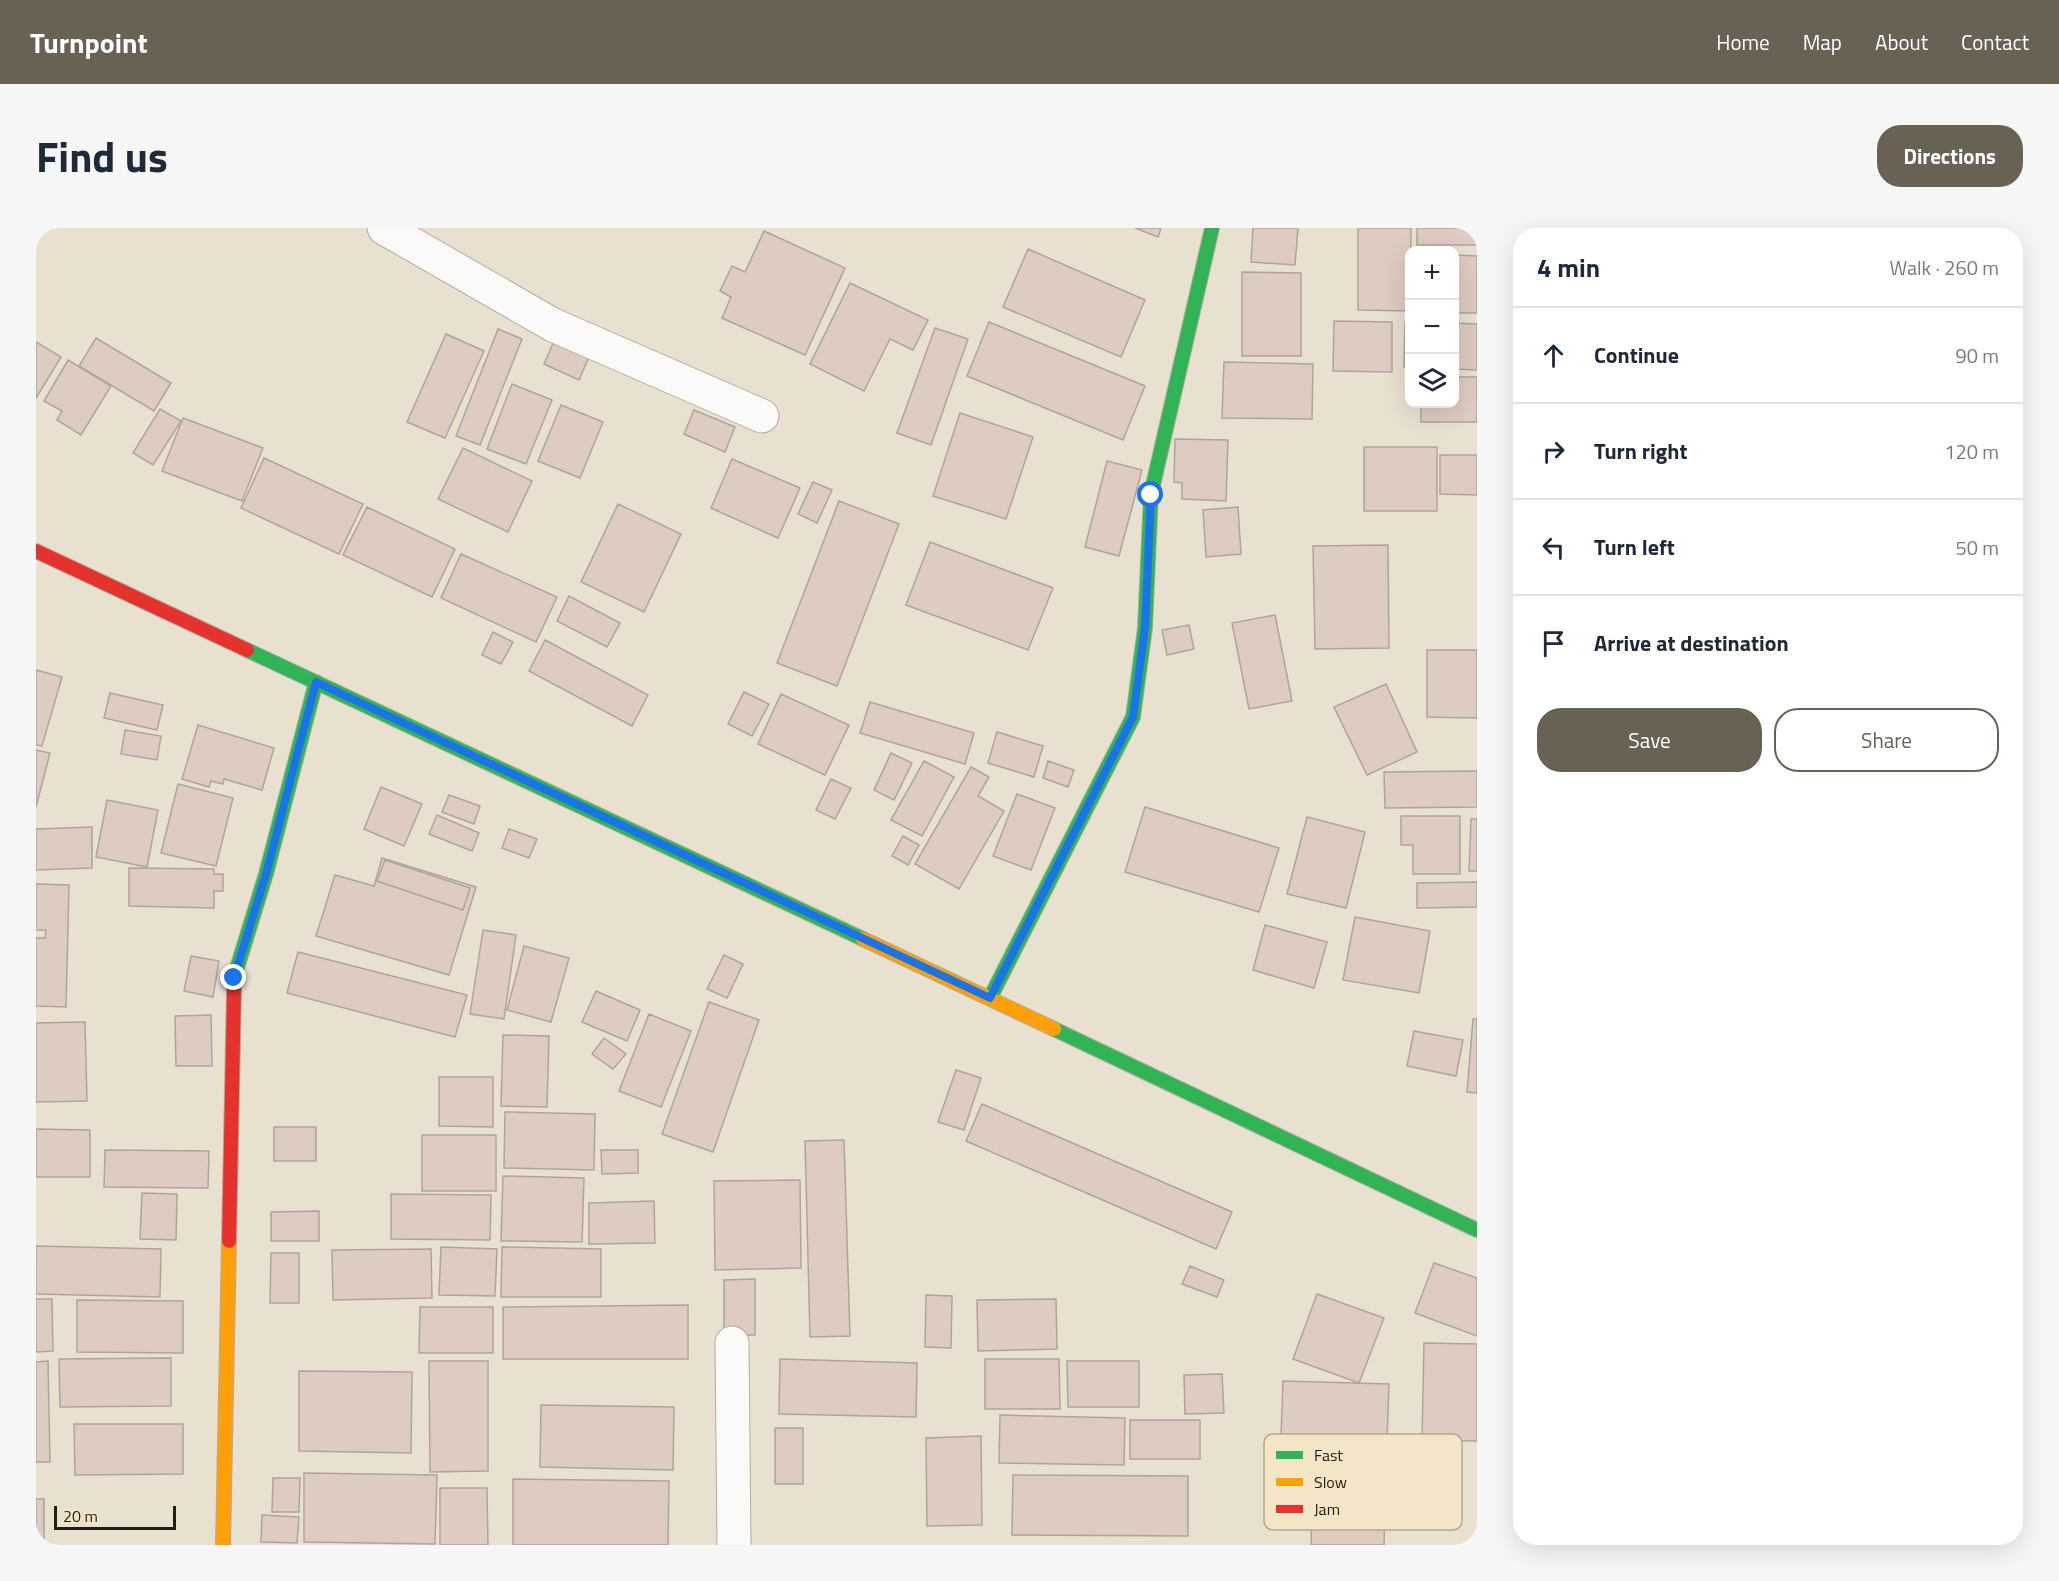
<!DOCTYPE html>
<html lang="en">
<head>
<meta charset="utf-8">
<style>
  :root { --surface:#fff; --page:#f6f6f7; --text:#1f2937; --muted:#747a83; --line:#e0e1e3; --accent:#676254 }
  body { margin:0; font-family:"Titillium Web",sans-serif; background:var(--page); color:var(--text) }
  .controls { position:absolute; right:18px; top:18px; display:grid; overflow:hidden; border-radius:12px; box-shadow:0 6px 24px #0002 }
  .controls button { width:54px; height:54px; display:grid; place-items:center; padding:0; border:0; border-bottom:2px solid var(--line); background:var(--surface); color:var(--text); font:30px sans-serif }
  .scale { position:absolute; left:18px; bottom:15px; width:122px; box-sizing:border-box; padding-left:6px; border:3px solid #221d11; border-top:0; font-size:16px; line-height:21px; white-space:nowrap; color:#221d11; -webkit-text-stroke:4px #f3e5c5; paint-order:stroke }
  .stop { position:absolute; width:18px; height:18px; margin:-14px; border:4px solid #1a73e8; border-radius:50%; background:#fff }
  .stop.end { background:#1a73e8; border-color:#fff; box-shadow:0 2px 6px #0008 }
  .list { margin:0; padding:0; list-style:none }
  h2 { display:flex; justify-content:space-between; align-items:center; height:78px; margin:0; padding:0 24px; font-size:26px }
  h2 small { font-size:20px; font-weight:400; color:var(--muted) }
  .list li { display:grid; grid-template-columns:39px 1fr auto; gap:18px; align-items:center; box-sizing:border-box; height:96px; padding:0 24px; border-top:2px solid var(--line) }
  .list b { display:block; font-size:22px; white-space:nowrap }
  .list em { font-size:20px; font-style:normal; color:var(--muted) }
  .actions { display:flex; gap:12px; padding:18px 24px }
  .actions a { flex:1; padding:14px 0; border:2px solid var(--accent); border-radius:24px; text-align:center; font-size:21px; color:var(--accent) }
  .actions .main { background:var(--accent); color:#fff }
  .icon { flex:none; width:33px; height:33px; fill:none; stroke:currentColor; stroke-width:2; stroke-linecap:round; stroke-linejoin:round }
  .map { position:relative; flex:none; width:1441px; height:1317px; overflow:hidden; border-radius:24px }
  header { display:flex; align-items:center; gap:36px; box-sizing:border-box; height:84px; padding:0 30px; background:var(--accent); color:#fff }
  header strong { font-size:28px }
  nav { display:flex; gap:33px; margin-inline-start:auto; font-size:21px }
  .intro { display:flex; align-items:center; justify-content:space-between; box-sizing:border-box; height:144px; padding:0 36px }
  h1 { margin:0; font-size:42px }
  .button { padding:15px 27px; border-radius:24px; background:var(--accent); color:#fff; font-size:21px; font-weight:700 }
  main { display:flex; gap:36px; padding:0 36px }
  aside { flex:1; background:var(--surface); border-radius:24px; box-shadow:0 6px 24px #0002 }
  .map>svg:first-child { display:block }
</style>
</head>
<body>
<header>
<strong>Turnpoint</strong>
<nav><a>Home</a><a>Map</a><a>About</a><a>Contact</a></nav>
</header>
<div class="intro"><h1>Find us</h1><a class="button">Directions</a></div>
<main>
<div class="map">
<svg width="1441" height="1317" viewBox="0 0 1441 1317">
  <rect width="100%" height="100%" fill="#e8e1d0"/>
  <g fill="#decbc2" stroke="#afa49c" stroke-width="1.5">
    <polygon points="1099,0 1125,0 1122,9"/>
    <polygon points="1217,0 1262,0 1259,37 1215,34"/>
    <polygon points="1322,0 1375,0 1374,83 1322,82"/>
    <rect x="1381" y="0" width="60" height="17"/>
    <polygon points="728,3 809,40 769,127 686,90 695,69 684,63 696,38 709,44"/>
    <polygon points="992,21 1109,72 1085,129 967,79"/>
    <polygon points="1418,27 1441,28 1441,85 1418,85"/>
    <polygon points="1206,44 1265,45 1265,128 1206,128"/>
    <polygon points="814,55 892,92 877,122 854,111 828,163 774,136"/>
    <polygon points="1298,93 1356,94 1356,144 1297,143"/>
    <polygon points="953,94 1109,158 1087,212 931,148"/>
    <polygon points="1369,94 1374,94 1374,139 1368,139"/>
    <polygon points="1418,95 1441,96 1441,142 1418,141"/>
    <polygon points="899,100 932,111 895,217 861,205"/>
    <polygon points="462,101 486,111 444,217 420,208"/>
    <polygon points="410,106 448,123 409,210 371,194"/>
    <polygon points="60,110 135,155 118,183 43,138"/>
    <polygon points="518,113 553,129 543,152 508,136"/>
    <polygon points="0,114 25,129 0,170"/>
    <polygon points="32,132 75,158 45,207 21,192 26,183 8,173"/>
    <polygon points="1188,134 1277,136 1276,191 1186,190"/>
    <polygon points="1418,149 1441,149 1441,194 1385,194 1385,176 1418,176"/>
    <polygon points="476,156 516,172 490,236 451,221"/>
    <polygon points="525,177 567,194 544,250 502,233"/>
    <polygon points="124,181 145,193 117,237 97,225"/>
    <polygon points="658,182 699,199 689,224 648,206"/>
    <polygon points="924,185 997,209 970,291 897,268"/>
    <polygon points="147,190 227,220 206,273 126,243"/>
    <polygon points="1139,211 1192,212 1190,273 1146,271 1146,255 1138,254"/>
    <rect x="1328" y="219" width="73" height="64"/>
    <polygon points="427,220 496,253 472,304 402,271"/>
    <polygon points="1404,227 1441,227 1441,267 1404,266"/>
    <polygon points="228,230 327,276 303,326 205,280"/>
    <polygon points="696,231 764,260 742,310 675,280"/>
    <polygon points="1071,233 1106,242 1083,328 1049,319"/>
    <polygon points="777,254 796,262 781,295 762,286"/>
    <polygon points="803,273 863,296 801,458 741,435"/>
    <polygon points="582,276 645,306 608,384 545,354"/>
    <polygon points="331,279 419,321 396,369 307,327"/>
    <polygon points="1202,279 1205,326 1170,329 1167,282"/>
    <polygon points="894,314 1017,360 992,422 870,377"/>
    <polygon points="1352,317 1353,420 1279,421 1277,318"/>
    <polygon points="425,326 521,369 500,414 405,370"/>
    <polygon points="533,368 584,395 571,419 521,393"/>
    <polygon points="1239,387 1256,473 1213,481 1196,395"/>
    <polygon points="1153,397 1158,421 1131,427 1126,402"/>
    <polygon points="457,404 477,414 465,436 446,427"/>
    <polygon points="509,412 612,467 596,498 493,443"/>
    <polygon points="1391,422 1441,422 1441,490 1391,489"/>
    <polygon points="0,442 26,449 6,518 0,517"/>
    <polygon points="1350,456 1381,524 1331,547 1298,479"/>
    <polygon points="708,464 733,476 716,508 692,496"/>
    <polygon points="74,465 127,477 121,502 68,490"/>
    <polygon points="745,466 813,497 789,547 722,516"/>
    <polygon points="834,474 938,505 929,536 824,505"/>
    <polygon points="162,497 238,520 226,562 188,551 187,556 175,553 173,559 146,551"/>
    <polygon points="89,502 125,508 121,532 85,526"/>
    <polygon points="961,504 1007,518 998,549 952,535"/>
    <polygon points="0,522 14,525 0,579"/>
    <polygon points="855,525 876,535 858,572 838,562"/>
    <polygon points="888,533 918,549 886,608 855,592"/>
    <polygon points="1012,533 1038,542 1032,559 1007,550"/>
    <polygon points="935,539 953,549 942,568 968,583 923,661 879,636"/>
    <polygon points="1441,543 1441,579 1349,580 1348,544"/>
    <polygon points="795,551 815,560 799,591 780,582"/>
    <polygon points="142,556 197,570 180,638 125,625"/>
    <polygon points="345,559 386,576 368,618 328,601"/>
    <polygon points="981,566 1019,580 995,642 957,628"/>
    <polygon points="413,567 444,578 438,596 406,584"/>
    <polygon points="71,572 122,582 111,639 60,629"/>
    <polygon points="1109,579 1243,620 1223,684 1089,644"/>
    <polygon points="401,587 443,605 436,623 393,606"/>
    <polygon points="1365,588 1424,588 1424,646 1377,646 1377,617 1365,617"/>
    <polygon points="1271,589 1329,604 1310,680 1251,666"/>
    <polygon points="1435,591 1441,591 1441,643 1433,643"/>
    <polygon points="56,599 56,640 0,642 0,601"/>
    <polygon points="473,601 501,611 493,630 466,620"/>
    <polygon points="867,608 883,617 872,637 856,628"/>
    <polygon points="346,630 440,659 413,747 280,708 299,647 338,658"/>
    <polygon points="349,632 434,660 427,682 341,653"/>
    <polygon points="93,640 178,641 178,646 187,646 187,663 178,663 178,680 93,678"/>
    <polygon points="1441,654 1441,679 1381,680 1381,655"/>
    <polygon points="0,656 33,657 30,779 0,778 0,710 9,710 10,702 0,702"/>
    <polygon points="1319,689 1394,703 1383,765 1307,752"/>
    <polygon points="1229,697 1291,714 1278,760 1217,742"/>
    <polygon points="447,702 480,707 468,791 434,786"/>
    <polygon points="488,718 533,730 515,794 471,782"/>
    <polygon points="262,724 431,767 419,809 251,765"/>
    <polygon points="688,727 707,736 691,770 671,761"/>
    <polygon points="155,728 183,733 177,769 148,763"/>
    <polygon points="560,763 604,782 591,813 546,794"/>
    <polygon points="673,774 723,792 677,924 626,906"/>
    <polygon points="613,786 655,803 625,879 583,863"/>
    <polygon points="175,787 176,838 140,838 139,788"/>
    <polygon points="1437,791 1441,791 1441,865 1431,864"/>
    <polygon points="49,794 51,873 0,874 0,795"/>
    <polygon points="1378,803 1427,812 1420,848 1371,838"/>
    <polygon points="467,807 513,808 511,879 465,878"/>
    <polygon points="568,810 590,826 577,841 556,826"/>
    <polygon points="920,842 945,850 928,902 902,894"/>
    <polygon points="403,849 457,849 457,899 403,898"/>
    <polygon points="946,876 1196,984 1180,1021 930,913"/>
    <polygon points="469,884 559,886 558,942 468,940"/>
    <rect x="238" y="899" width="42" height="34"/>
    <polygon points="0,901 54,902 54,949 0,949"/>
    <rect x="386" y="907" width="74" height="56"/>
    <polygon points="808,912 814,1108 774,1109 769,913"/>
    <polygon points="69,922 173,923 172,960 68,959"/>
    <polygon points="565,922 602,922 602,945 566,946"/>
    <polygon points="467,948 548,950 546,1014 465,1013"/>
    <polygon points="764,952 765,1040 679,1042 678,953"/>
    <polygon points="106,965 141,966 140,1012 104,1011"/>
    <polygon points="355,966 455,967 454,1012 355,1011"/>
    <polygon points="618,973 619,1015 553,1016 553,975"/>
    <polygon points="283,983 283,1013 235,1013 235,984"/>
    <polygon points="0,1018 125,1021 124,1069 0,1066"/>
    <polygon points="405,1019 461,1021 459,1068 403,1067"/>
    <polygon points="466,1019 565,1021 565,1069 465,1069"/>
    <polygon points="395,1021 396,1070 297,1072 296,1022"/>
    <polygon points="235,1025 263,1025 263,1075 234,1075"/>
    <polygon points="1398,1035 1441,1050 1441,1108 1379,1085"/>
    <polygon points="1154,1038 1188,1052 1181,1069 1146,1056"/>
    <polygon points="719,1051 719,1107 688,1107 688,1052"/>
    <polygon points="1281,1066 1348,1090 1323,1155 1257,1131"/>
    <polygon points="890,1067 916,1068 915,1120 889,1119"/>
    <polygon points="0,1071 16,1071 17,1123 0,1124"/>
    <polygon points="1020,1071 1021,1121 942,1123 941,1072"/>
    <polygon points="41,1072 147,1073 147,1125 41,1124"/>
    <polygon points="652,1077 652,1131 467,1131 467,1079"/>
    <polygon points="384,1079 457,1079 457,1125 383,1125"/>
    <polygon points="1388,1115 1441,1116 1441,1213 1386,1212"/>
    <polygon points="135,1130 135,1178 24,1179 23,1131"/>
    <polygon points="744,1131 881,1135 880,1189 743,1186"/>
    <polygon points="949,1131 1023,1131 1024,1181 949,1181"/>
    <polygon points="12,1133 14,1234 0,1234 0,1134"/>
    <polygon points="393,1133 452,1133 452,1243 394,1244"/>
    <polygon points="1031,1133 1103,1133 1103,1179 1032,1179"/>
    <polygon points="263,1143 376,1144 375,1225 263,1223"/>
    <polygon points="1186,1146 1188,1185 1149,1186 1148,1147"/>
    <polygon points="1247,1153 1353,1156 1350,1240 1244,1237"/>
    <polygon points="505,1177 638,1179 637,1242 504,1239"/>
    <polygon points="964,1187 1089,1190 1088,1237 963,1235"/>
    <rect x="1094" y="1192" width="70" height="39"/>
    <polygon points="38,1196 147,1196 147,1246 39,1247"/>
    <rect x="739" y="1200" width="28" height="56"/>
    <polygon points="945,1208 946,1297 891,1298 890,1210"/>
    <polygon points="268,1245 401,1247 399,1316 268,1314"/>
    <polygon points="977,1247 1152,1248 1152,1308 976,1307"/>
    <polygon points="237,1250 264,1250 263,1284 236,1284"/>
    <polygon points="477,1251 633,1253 632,1317 477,1317"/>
    <polygon points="404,1260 451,1260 452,1317 404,1317"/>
    <rect x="0" y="1271" width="8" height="46"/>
    <polygon points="1276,1280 1349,1281 1348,1317 1275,1317"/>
    <polygon points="226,1287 263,1289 261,1315 225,1314"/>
  </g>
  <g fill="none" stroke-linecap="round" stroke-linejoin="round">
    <g stroke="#b2ac9f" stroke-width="35">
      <g id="street">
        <polyline points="348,0 517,97 726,188"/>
        <polyline points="696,1115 698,1317"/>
      </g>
    </g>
    <g stroke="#b2ac9f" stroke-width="16">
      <g id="fast">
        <polyline points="211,422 827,711"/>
        <polyline points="198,761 198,750 230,646 280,454"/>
        <polyline points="954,770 1097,489 1109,400 1115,266 1176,0"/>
        <polyline points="1018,801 1441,1002"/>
      </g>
    </g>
    <g stroke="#b2ac9f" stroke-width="16">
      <g id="slow">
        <polyline points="827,711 1018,801"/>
        <polyline points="187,1317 193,1013"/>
      </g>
    </g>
    <g stroke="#b2ac9f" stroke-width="16">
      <g id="jam">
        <polyline points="0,323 211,422"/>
        <polyline points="193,1013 198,761"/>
      </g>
    </g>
    <use href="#street" stroke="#fcfaf8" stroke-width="33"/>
    <use href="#fast" stroke="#30b455" stroke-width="14"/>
    <use href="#slow" stroke="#ff9f0a" stroke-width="14"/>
    <use href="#jam" stroke="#e5322d" stroke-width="14"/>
  </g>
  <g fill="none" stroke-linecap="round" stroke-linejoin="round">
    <polyline stroke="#1a73e8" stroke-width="8" points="198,750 230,646 280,454 954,770 1097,489 1109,400 1115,267"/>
  </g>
  <rect x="1228" y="1206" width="198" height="96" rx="9" fill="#f3e5c5" stroke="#b4a98f" stroke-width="1.5"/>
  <rect x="1240" y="1223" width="27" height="8" fill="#30b455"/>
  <rect x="1240" y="1250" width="27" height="8" fill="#ff9f0a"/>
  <rect x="1240" y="1277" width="27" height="8" fill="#e5322d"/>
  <g font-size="16" fill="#221d11">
    <text x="1278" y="1233">Fast</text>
    <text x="1278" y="1260">Slow</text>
    <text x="1278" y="1287">Jam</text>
  </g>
</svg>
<div class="controls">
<button>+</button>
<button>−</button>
<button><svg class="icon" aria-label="layers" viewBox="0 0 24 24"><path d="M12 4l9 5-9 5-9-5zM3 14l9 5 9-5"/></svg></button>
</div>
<div class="scale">20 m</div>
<div class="stop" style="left:1115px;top:267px"></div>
<div class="stop end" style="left:198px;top:750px"></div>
</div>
<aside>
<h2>4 min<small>Walk · 260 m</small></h2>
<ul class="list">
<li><svg class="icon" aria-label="ahead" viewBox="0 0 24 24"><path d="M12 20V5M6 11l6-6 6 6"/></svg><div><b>Continue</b></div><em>90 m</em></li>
<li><svg class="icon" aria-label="right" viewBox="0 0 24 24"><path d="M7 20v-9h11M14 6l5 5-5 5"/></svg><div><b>Turn right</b></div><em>120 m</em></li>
<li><svg class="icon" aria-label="left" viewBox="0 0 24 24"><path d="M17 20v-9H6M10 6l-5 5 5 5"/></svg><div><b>Turn left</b></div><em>50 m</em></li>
<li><svg class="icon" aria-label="arrive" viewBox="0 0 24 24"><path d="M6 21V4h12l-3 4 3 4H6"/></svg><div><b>Arrive at destination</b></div></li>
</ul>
<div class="actions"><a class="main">Save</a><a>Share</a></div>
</aside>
</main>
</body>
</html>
